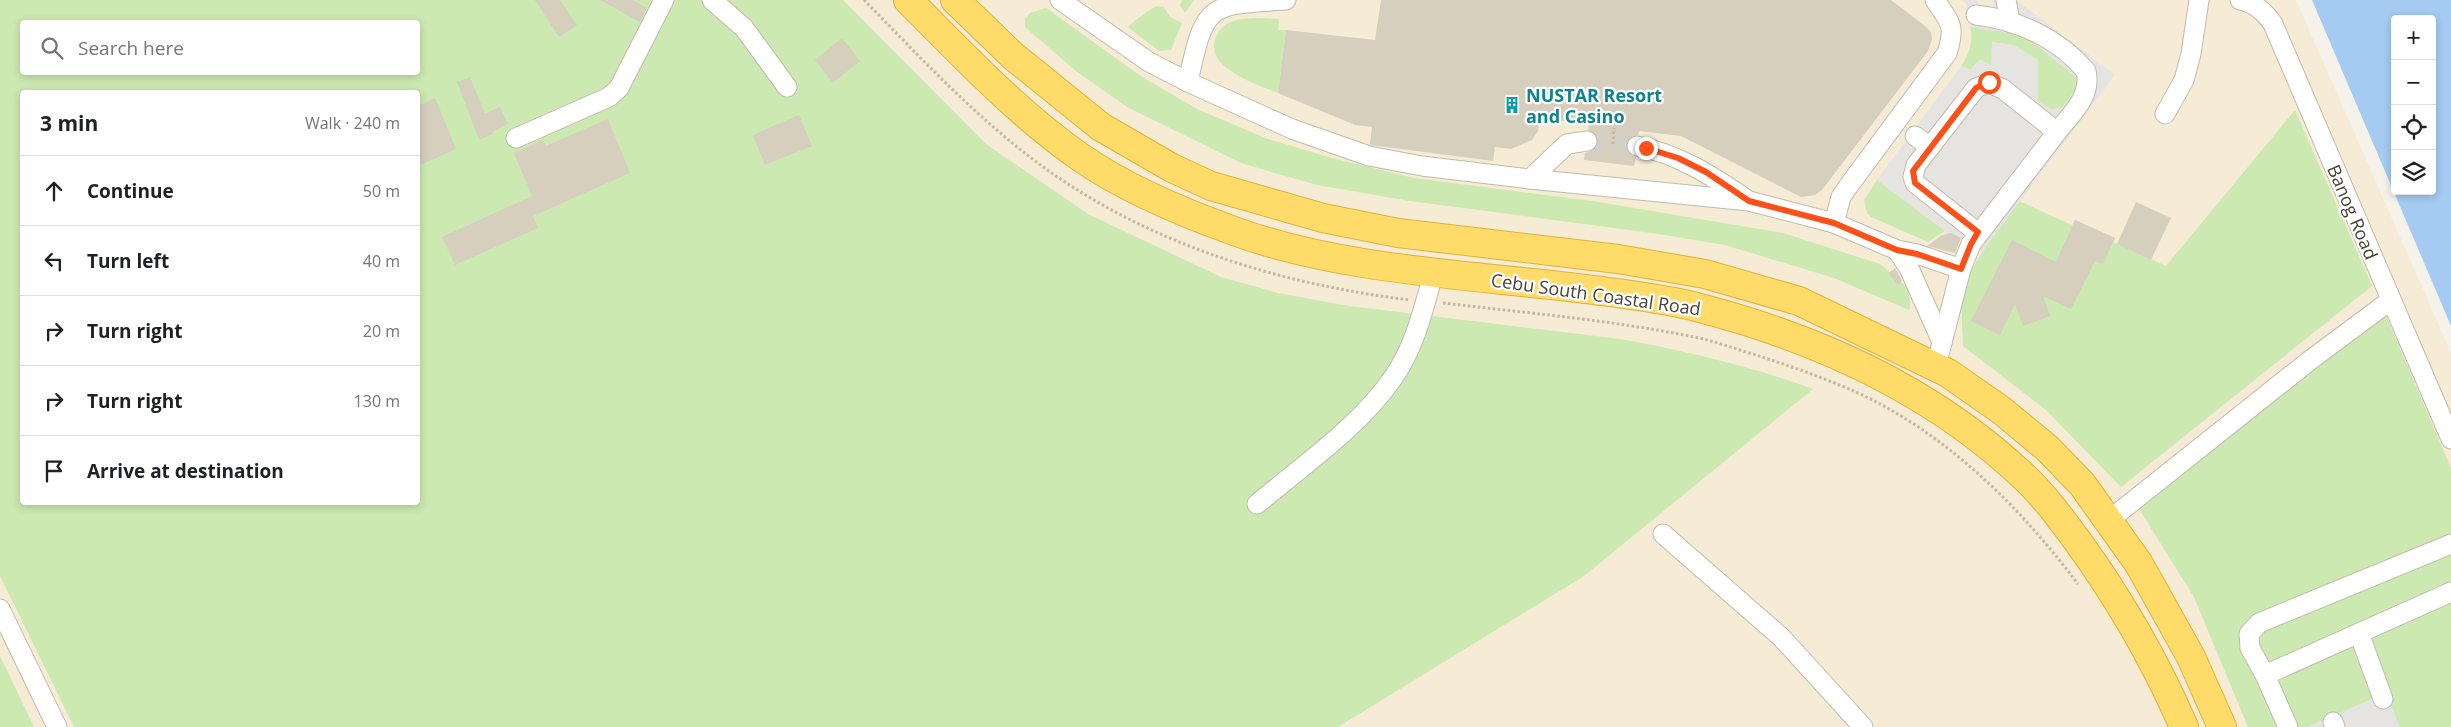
<!DOCTYPE html>
<html lang="en">
<head>
<meta charset="utf-8">
<style>
  :root { --surface:#fff; --page:#f2f2f2; --text:#202124; --muted:#757577; --line:#e0e0e0 }
  body { margin:0; font-family:"Open Sans",sans-serif; background:var(--page); color:var(--text) }
  .controls { position:absolute; right:15px; top:15px; display:grid; overflow:hidden; border-radius:5px; box-shadow:0 2px 8px #0003 }
  .controls button { width:45px; height:45px; display:grid; place-items:center; padding:0; border:0; border-bottom:1px solid var(--line); background:var(--surface); color:var(--text); font:25px sans-serif }
  .stop { position:absolute; width:15px; height:15px; margin:-11px; border:4px solid #fd5018; border-radius:50%; background:#fff }
  .stop.end { background:#fd5018; border-color:#fff; box-shadow:0 1px 5px #0008 }
  .list { margin:0; padding:0; list-style:none }
  h2 { display:flex; justify-content:space-between; align-items:center; height:65px; margin:0; padding:0 20px; font-size:21px }
  h2 small { font-size:16px; font-weight:400; color:var(--muted) }
  .list li { display:grid; grid-template-columns:32px 1fr auto; gap:15px; align-items:center; box-sizing:border-box; height:70px; padding:0 20px; border-top:1px solid var(--line) }
  .list b { display:block; font-size:19px; white-space:nowrap }
  .list em { font-size:16px; font-style:normal; color:var(--muted) }
  .icon { flex:none; width:28px; height:28px; fill:none; stroke:currentColor; stroke-width:2; stroke-linecap:round; stroke-linejoin:round }
  .map { position:relative; flex:none; width:2451px; height:727px; overflow:hidden }
  .search { position:absolute; background:var(--surface); box-shadow:0 2px 8px #0003; left:20px; top:20px; width:400px; height:55px; display:flex; align-items:center; gap:12px; box-sizing:border-box; padding:0 18px; border-radius:5px; color:var(--muted); font-size:19px }
  .panel { position:absolute; background:var(--surface); box-shadow:0 2px 8px #0003; left:20px; top:90px; width:400px; height:415px; border-radius:5px }
  .map>svg:first-child { display:block }
</style>
</head>
<body>
<div class="map">
<svg width="2451" height="727" viewBox="0 0 2451 727">
  <rect width="100%" height="100%" fill="#f5f2e9"/>
  <path fill="#f6ebd4" fill-rule="evenodd" d="M0,0h2296l155,353v374h-2451zM22,22h396v50h-396zM22,92h396v410h-396z"/>
  <g fill="#cbe9b1" fill-rule="evenodd">
    <path d="M0,0h843l143,144 102,70 133,63 57,16 71,13 271,33c66,12 130,27 193,50l-229,187 -246,151h-1264l-74,-151zM22,22h396v50h-396zM22,92h396v410h-396z"/>
    <polygon points="1182,0 1194,0 1185,13 1180,6"/>
    <path d="M1158,6l6,1 6,10 12,6 -11,27 -12,1 -31,-24c5,-5 24,-20 30,-21z"/>
    <polygon points="1046,8 1142,77 1199,110 1268,139 1332,158 1414,178 1593,201 1783,233 1880,264 1909,289 1910,308 1909,310 1834,278 1725,245 1659,234 1410,201 1317,185 1241,163 1127,107 1076,71 1025,27 1025,19 1030,13"/>
    <path d="M1254,18l25,1 -1,11h8l-8,63c-21,-9 -78,-26 -61,-58 8,-15 21,-16 37,-17z"/>
    <path d="M1970,27l47,7 18,10 42,34 -1,11 -14,19 -11,1 -13,-7v-42l-25,-15 -21,-3v23l-22,5 -9,-4c8,-12 13,-24 9,-39z"/>
    <path d="M2295,110l77,176 -251,201 -75,-77 -83,-64c0,-15 -3,-34 0,-50 8,-36 35,-66 56,-95l53,24 3,-5 40,18 -2,4 53,24z"/>
    <polygon points="1877,180 1945,231 1928,242 1871,217 1867,213 1864,200"/>
    <polygon points="2378,297 2451,468 2451,727 2399,727 2386,693 2308,727 2248,727 2194,597 2131,496"/>
    <polygon points="0,656 34,727 0,727"/>
  </g>
  <g fill="#e6e4e0">
    <polygon points="1961,0 1976,0 1978,4 1993,6 1993,0 2016,0 2115,75 1982,252 1945,231 1877,180 1961,66 1970,70 1980,59 1991,65 1992,42 2013,45 2038,60 2038,102 2051,109 2062,108 2076,89 2077,78 2035,44 2017,34 1970,27 1966,4"/>
    <polygon points="2386,693 2400,727 2308,727"/>
  </g>
  <path fill="#a5cbf2" fill-rule="evenodd" d="M2312,0h139v326zM2395,19h37v172h-37z"/>
  <g fill="#d6cfbe">
    <polygon points="535,0 560,0 577,25 559,37"/>
    <polygon points="600,0 632,0 647,8 640,22"/>
    <polygon points="1381,0 1891,0 1925,26 1931,32 1932,39 1928,51 1822,190 1815,195 1801,197 1681,136 1639,131 1638,135 1629,138 1626,144 1629,154 1636,157 1634,166 1584,160 1585,153 1594,150 1598,145 1596,134 1588,130 1589,124 1540,118 1538,131 1532,140 1511,149 1495,147 1493,161 1371,145 1370,144 1372,127 1355,125 1278,93 1286,30 1375,40"/>
    <polygon points="842,38 860,61 833,83 815,60"/>
    <polygon points="470,77 485,114 500,107 508,124 492,132 493,134 479,140 457,82"/>
    <polygon points="435,98 456,149 418,166 418,106"/>
    <polygon points="799,115 812,146 765,165 753,135"/>
    <polygon points="608,119 630,173 533,216 538,228 455,265 442,237 532,196 514,153 543,140 546,146"/>
    <polygon points="2136,202 2171,218 2151,260 2117,244"/>
    <polygon points="2075,220 2115,238 2103,264 2095,261 2071,309 2043,296 2050,316 2023,326 2015,304 2000,335 1971,321 2012,240 2056,262"/>
    <polygon points="1951,233 1961,238 1955,253 1927,246 1942,235"/>
    <polygon points="1895,268 1902,281 1897,285 1889,273"/>
  </g>
  <g fill="none" stroke-linecap="round" stroke-linejoin="round">
    <polyline stroke="#d2cfc5" stroke-width="19" stroke-dasharray="19 9" stroke-linecap="butt" points="1587,141 1637,146"/>
    <g stroke="#c0bbab" stroke-width="21">
      <g id="minor">
        <polyline points="712,0 744,28 787,87"/>
        <polyline points="1060,0 1149,62 1188,82 1292,129 1369,156 1422,166 1530,179 1749,201 1834,223 1897,250 1917,254 1961,269"/>
        <polyline points="2006,0 2010,21"/>
        <path d="M2240,0c15,3 25,12 33,24l178,415"/>
        <path d="M1976,15c42,5 82,23 110,56 6,25 -14,42 -29,61"/>
        <path d="M1188,82c17,-79 19,-77 98,-82"/>
        <polyline points="2165,114 2184,80 2191,54 2199,0"/>
        <polyline points="1915,136 1930,147"/>
        <polyline points="516,138 609,97 619,88 664,0"/>
        <path d="M1637,146c42,8 75,30 109,53"/>
        <polyline points="1530,179 1567,144 1587,141"/>
        <path d="M1834,223l7,-26 6,-9 100,-135c9,-28 3,-30 -12,-53"/>
        <polyline points="1897,250 1909,268 1942,342"/>
        <polyline points="1936,366 1961,269 1971,244 2057,132 2003,89 1989,83 1976,88 1916,165 1913,177 1915,183 1978,233"/>
        <path d="M1257,504c45,-38 102,-77 136,-126 22,-31 31,-71 41,-107"/>
        <polyline points="2108,521 2309,361 2391,300"/>
        <polyline points="1663,534 1781,637 1863,727"/>
        <polyline points="0,609 57,727"/>
        <polyline points="2359,633 2383,699"/>
        <polyline points="2265,675 2451,592"/>
        <polyline points="2333,722 2335,727"/>
        <polyline points="2288,727 2265,675 2250,648 2249,634 2259,623 2451,544"/>
      </g>
    </g>
    <g stroke="#e0b237" stroke-width="30">
      <g id="highway">
        <path d="M908,0c55,55 108,112 172,157 46,32 101,55 154,74 115,42 253,44 375,61 30,4 62,8 91,16 119,31 231,82 321,166 21,19 38,42 55,65 43,59 79,121 108,188"/>
        <polyline points="955,0 1013,56 1101,127 1172,168 1211,186 1323,218 1398,233 1618,259 1705,274 1799,301 1948,373 2001,410 2047,448 2082,484 2139,564 2191,657 2222,727"/>
      </g>
    </g>
    <g stroke="#c2b89c" stroke-width="3" stroke-dasharray="2.5 2.5" stroke-linecap="butt">
      <path d="M864,0c52,53 103,108 162,154 110,86 246,129 384,146"/>
      <polyline points="1613,144 1614,128"/>
      <path d="M1443,303c84,10 168,17 251,34 21,4 41,12 62,18 34,11 69,23 102,38 89,41 162,114 220,191"/>
    </g>
    <use href="#minor" stroke="#fff" stroke-width="19"/>
    <use href="#highway" stroke="#ffdc69" stroke-width="28"/>
  </g>
  <g fill="none" stroke-linecap="round" stroke-linejoin="round">
    <polyline stroke="#fd5018" stroke-width="6" points="1646,148 1678,158 1706,172 1749,201 1834,223 1897,250 1917,254 1961,269 1971,244 1978,232 1915,183 1913,171 1976,88 1989,82"/>
  </g>
  <defs>
    <g id="building-bare" transform="scale(1.35)"><path d="M-4-6H4V6H1V3H-1V6H-4ZM-2.5-4.3h1.7v1.8h-1.7ZM.8-4.3h1.7v1.8H.8ZM-2.5-1h1.7V.8h-1.7ZM.8-1h1.7V.8H.8Z" fill="#0f9aa8" stroke="#fff" stroke-width="2.5" paint-order="stroke"/></g>
  </defs>
  <g fill-rule="evenodd">
    <use href="#building-bare" x="1512" y="105"/>
  </g>
  <g text-anchor="middle" dominant-baseline="central" stroke-width="4.5" stroke-linejoin="round" paint-order="stroke">
    <g font-size="18" font-weight="bold" fill="#0d838f" stroke="#fff" text-anchor="start">
      <text x="1526" y="95">NUSTAR Resort<tspan x="1526" dy="21">and Casino</tspan></text>
    </g>
    <g font-size="18" fill="#484337" stroke="#fff">
      <text transform="translate(2353 212) rotate(67)">Banog Road</text>
      <text transform="translate(1596 294) rotate(8)">Cebu South Coastal Road</text>
    </g>
  </g>
</svg>
<div class="controls">
<button>+</button>
<button>−</button>
<button><svg class="icon" aria-label="locate" viewBox="0 0 24 24"><circle cx="12" cy="12" r="6"/><path d="M12 2v4M12 18v4M2 12h4M18 12h4"/></svg></button>
<button><svg class="icon" aria-label="layers" viewBox="0 0 24 24"><path d="M12 4l9 5-9 5-9-5zM3 14l9 5 9-5"/></svg></button>
</div>
<div class="stop" style="left:1989px;top:82px"></div>
<div class="stop end" style="left:1646px;top:148px"></div>
<div class="search"><svg class="icon" aria-label="search" viewBox="0 0 24 24"><circle cx="10" cy="10" r="6"/><path d="M15 15l6 6"/></svg>Search here</div>
<section class="panel">
<h2>3 min<small>Walk · 240 m</small></h2>
<ul class="list">
<li><svg class="icon" aria-label="ahead" viewBox="0 0 24 24"><path d="M12 20V5M6 11l6-6 6 6"/></svg><div><b>Continue</b></div><em>50 m</em></li>
<li><svg class="icon" aria-label="left" viewBox="0 0 24 24"><path d="M17 20v-9H6M10 6l-5 5 5 5"/></svg><div><b>Turn left</b></div><em>40 m</em></li>
<li><svg class="icon" aria-label="right" viewBox="0 0 24 24"><path d="M7 20v-9h11M14 6l5 5-5 5"/></svg><div><b>Turn right</b></div><em>20 m</em></li>
<li><svg class="icon" aria-label="right" viewBox="0 0 24 24"><path d="M7 20v-9h11M14 6l5 5-5 5"/></svg><div><b>Turn right</b></div><em>130 m</em></li>
<li><svg class="icon" aria-label="arrive" viewBox="0 0 24 24"><path d="M6 21V4h12l-3 4 3 4H6"/></svg><div><b>Arrive at destination</b></div></li>
</ul>
</section>
</div>
</body>
</html>
